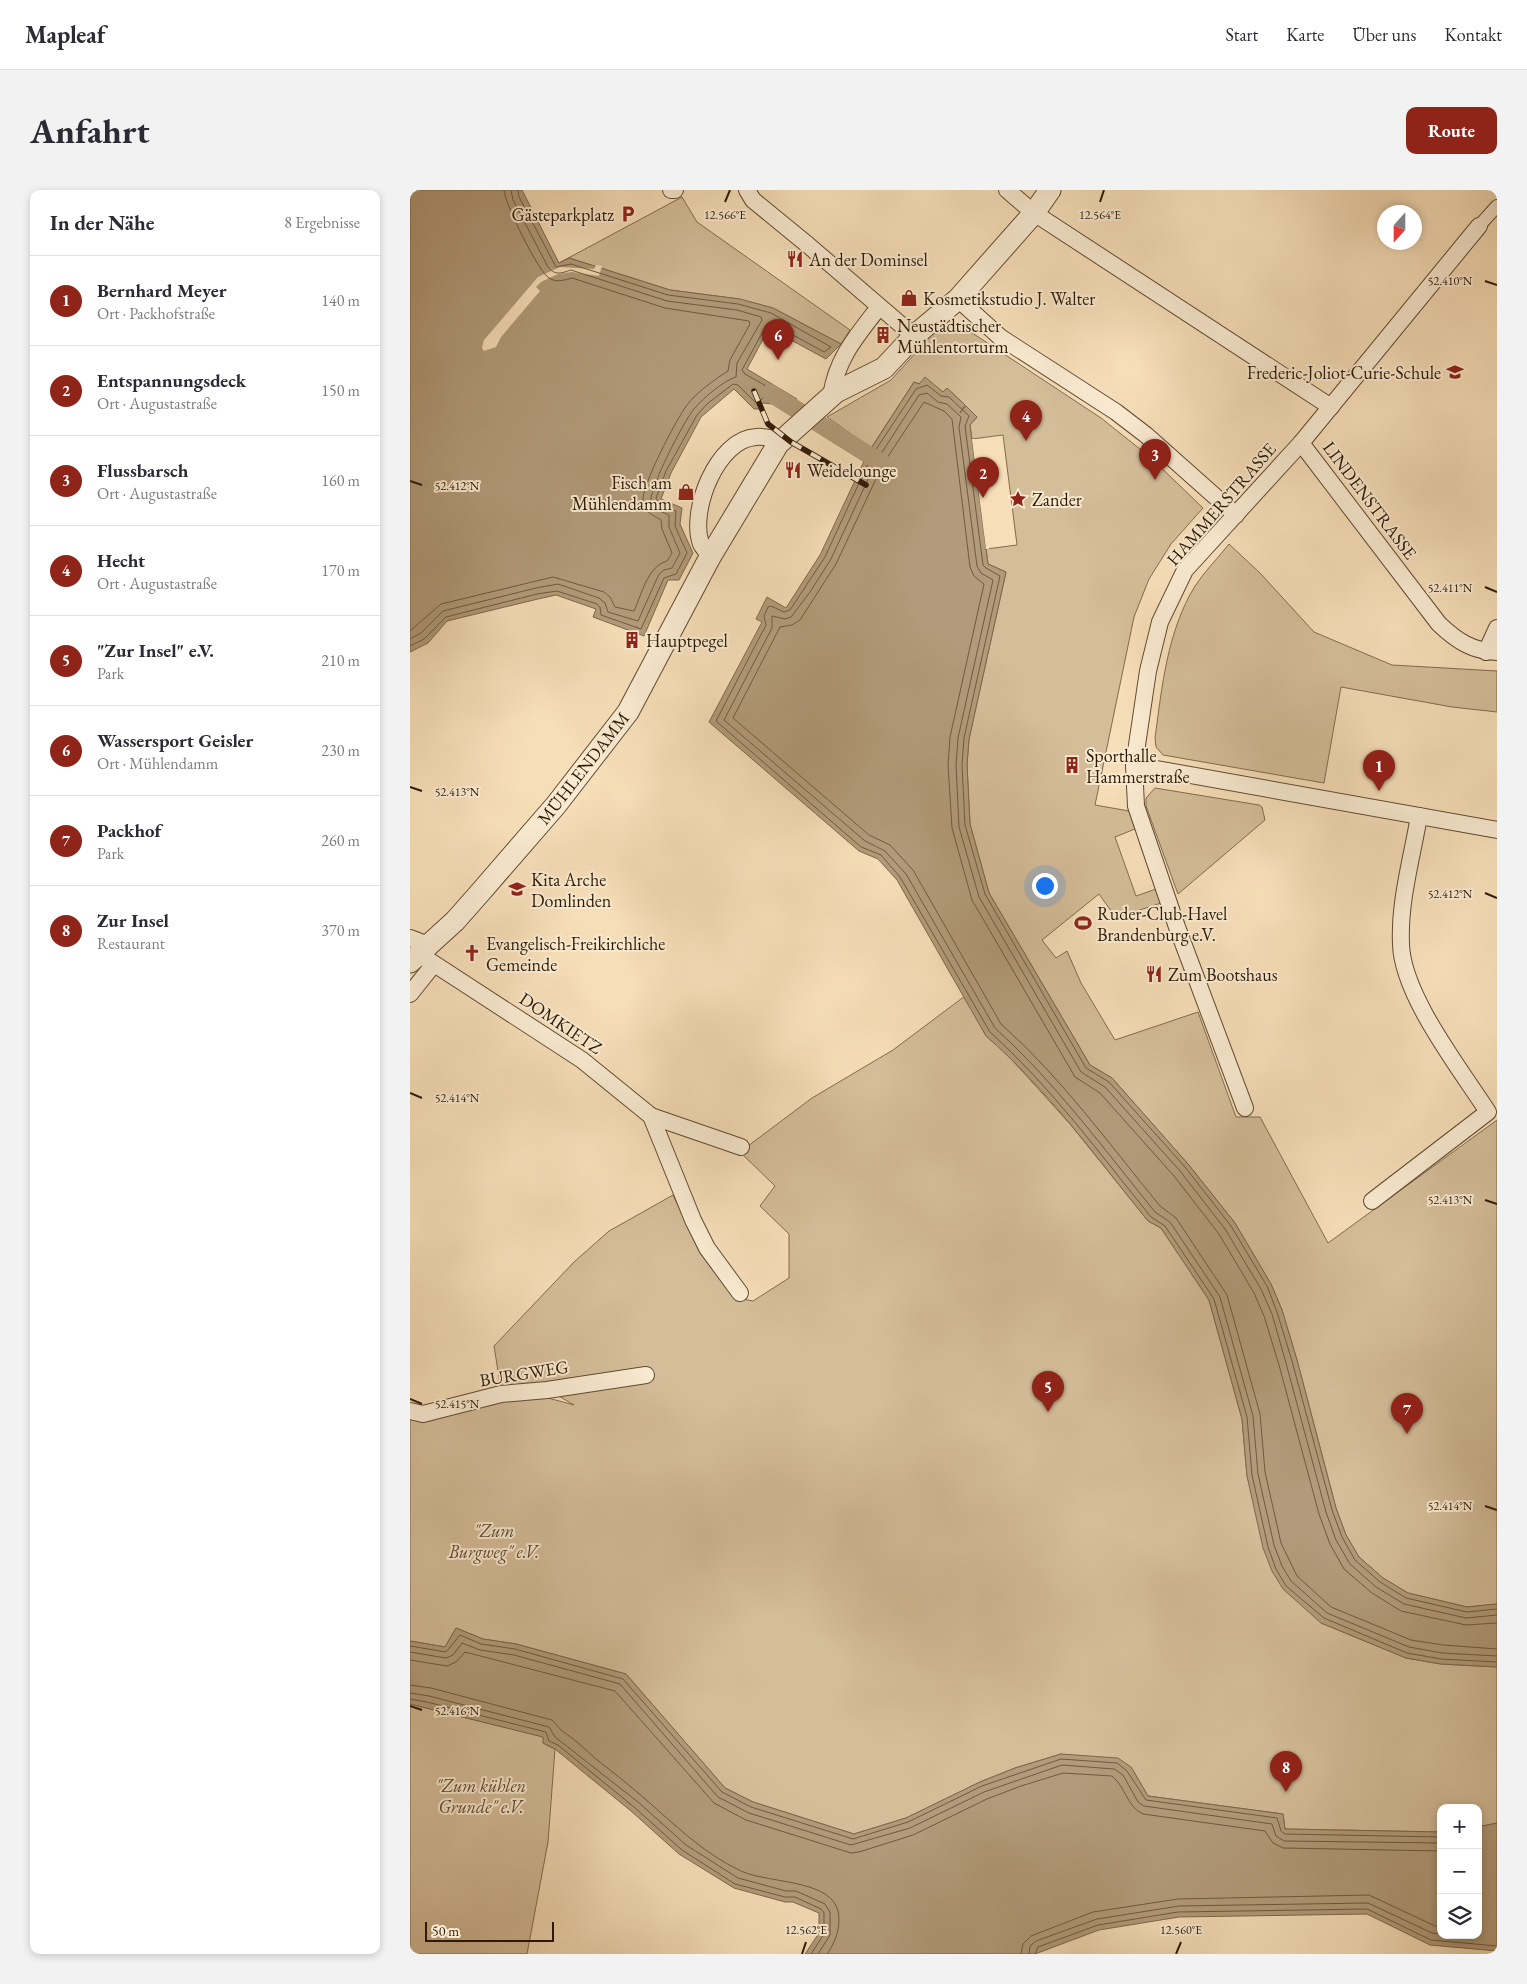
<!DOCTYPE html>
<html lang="de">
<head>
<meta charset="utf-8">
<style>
  :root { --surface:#fff; --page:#f2f2f3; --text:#2b2b33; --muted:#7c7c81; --line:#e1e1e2; --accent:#8f2418 }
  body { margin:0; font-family:"EB Garamond",serif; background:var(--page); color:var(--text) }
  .controls { position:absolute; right:15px; bottom:15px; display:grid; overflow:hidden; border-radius:10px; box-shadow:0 2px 8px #0003 }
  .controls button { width:45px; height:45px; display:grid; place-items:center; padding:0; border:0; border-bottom:1px solid var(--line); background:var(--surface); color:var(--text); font:25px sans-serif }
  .compass { position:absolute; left:967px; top:15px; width:45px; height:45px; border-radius:50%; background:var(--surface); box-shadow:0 2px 8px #0003; rotate:201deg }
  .scale { position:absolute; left:15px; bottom:12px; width:129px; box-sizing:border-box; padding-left:5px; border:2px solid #2f1903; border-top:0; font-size:14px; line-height:18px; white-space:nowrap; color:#2f1903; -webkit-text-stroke:4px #f9ead1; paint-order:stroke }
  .you { position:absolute; left:634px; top:695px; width:18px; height:18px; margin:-12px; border:4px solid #fff; border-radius:50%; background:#1a73e8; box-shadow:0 0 0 8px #1a73e833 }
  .badge { display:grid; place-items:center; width:32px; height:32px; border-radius:50%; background:var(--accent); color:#fff; font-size:16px; font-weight:700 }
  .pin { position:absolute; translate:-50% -41px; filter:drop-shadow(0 1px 2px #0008) }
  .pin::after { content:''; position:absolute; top:26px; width:18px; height:15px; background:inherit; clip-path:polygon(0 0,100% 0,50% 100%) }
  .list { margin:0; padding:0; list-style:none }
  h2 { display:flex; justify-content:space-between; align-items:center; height:65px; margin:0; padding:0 20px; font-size:21px }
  h2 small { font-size:16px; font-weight:400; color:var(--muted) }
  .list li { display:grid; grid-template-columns:32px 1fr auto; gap:15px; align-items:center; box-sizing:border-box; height:90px; padding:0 20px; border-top:1px solid var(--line) }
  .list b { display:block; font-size:19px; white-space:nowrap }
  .list p { margin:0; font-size:16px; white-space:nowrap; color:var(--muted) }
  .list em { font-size:16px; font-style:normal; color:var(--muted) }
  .icon { flex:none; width:28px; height:28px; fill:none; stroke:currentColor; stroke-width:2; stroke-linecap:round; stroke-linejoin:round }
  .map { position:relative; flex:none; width:1087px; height:1764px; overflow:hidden; border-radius:10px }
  header { display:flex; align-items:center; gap:30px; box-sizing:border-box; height:70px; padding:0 25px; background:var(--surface); border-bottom:1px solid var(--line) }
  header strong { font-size:24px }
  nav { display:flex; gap:28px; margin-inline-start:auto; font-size:18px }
  .intro { display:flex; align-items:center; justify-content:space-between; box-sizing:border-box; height:120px; padding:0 30px }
  h1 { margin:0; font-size:35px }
  .button { padding:12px 22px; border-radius:10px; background:var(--accent); color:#fff; font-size:18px; font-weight:700 }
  main { display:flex; gap:30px; padding:0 30px }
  aside { flex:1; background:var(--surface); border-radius:10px; box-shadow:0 2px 8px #0003 }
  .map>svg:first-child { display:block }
</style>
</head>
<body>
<header>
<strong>Mapleaf</strong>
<nav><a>Start</a><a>Karte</a><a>Über uns</a><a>Kontakt</a></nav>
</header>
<div class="intro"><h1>Anfahrt</h1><a class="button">Route</a></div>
<main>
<aside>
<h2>In der Nähe<small>8 Ergebnisse</small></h2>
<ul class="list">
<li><span class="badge">1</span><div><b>Bernhard Meyer</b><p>Ort · Packhofstraße</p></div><em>140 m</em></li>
<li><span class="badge">2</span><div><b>Entspannungsdeck</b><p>Ort · Augustastraße</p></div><em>150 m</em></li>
<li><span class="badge">3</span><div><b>Flussbarsch</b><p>Ort · Augustastraße</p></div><em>160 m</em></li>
<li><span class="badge">4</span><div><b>Hecht</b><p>Ort · Augustastraße</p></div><em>170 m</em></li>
<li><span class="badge">5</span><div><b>&quot;Zur Insel&quot; e.V.</b><p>Park</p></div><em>210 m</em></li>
<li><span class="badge">6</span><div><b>Wassersport Geisler</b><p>Ort · Mühlendamm</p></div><em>230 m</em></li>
<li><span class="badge">7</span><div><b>Packhof</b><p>Park</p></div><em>260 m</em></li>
<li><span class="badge">8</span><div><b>Zur Insel</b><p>Restaurant</p></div><em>370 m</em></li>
</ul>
</aside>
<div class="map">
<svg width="1087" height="1764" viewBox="0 0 1087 1764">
  <rect width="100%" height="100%" fill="#f6deb8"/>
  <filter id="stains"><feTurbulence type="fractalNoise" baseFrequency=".004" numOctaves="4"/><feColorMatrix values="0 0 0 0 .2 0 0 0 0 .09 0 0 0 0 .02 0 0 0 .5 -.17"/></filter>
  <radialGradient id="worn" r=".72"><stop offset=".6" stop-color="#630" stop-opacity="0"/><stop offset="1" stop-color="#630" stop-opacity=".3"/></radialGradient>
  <g fill="#d4bd99" stroke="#826b4e">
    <polygon points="272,7 287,32 440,140 431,154 363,118 329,109 260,100 159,68 149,73"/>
    <polygon points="538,127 691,228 740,267 793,318 761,354 739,389 724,427 685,615 719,621 725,639 705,647 726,706 746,699 751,713 706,728 689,704 632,750 646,768 657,761 671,793 705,850 788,822 826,927 850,927 918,1053 1087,930 1087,1414 1057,1417 998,1403 973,1388 949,1367 936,1345 926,1318 887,1170 872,1120 861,1094 825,1033 778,974 702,888 680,875 579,703 560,634 557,575 559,549 596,382 578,374 576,359 607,355 593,245 562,249 560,235 567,227 550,223 555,215 537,198 534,202 504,192 461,258 417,227 481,190"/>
    <path d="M819,354l31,29 54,59 78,33 105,6v41l-45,-5 -111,-20 -17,96 -161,-28 -7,-8 -1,-9c7,-51 12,-106 40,-152 10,-15 23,-28 34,-42z"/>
    <polygon points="745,598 849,615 852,617 855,630 768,704 736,616 736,608"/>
    <polygon points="555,806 576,846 593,860 660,934 738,1031 751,1038 799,1110 832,1229 837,1286 843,1307 902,1424 911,1433 996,1468 1031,1474 1087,1477 1087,1633 1068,1637 1068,1618 1031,1618 1031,1642 875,1639 873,1624 738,1606 721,1577 651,1564 605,1578 570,1592 496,1628 444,1644 343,1612 315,1598 216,1484 106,1454 73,1449 46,1438 35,1457 0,1451 0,1229 100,1208 127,1205 164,1215 128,1194 91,1200 84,1156 164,1072 199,1041 263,1005 290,1063 323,1107 343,1111 379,1088 379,1044 350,1016 365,996 330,962 402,908 483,860"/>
    <polygon points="0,1514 134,1547 133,1553 145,1559 138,1652 117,1764 0,1764"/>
  </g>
  <g fill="#b29b7a" stroke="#7e674a">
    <polygon points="0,0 112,0 149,73 159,68 260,100 330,109 363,118 431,154 416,169 359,138 337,179 387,209 376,221 370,219 371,215 354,213 350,215 352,219 344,219 324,199 291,227 261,283 251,309 272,318 270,334 283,363 269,390 258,390 234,446 183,427 186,419 146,405 128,409 37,431 18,453 0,462"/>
    <path d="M515,187l18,15 4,-4 18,17 -5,8 6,-7 11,11 -7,8 18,139 18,8 -37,167 -2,26 3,59 19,69 101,172 22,13 76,86 47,59 36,61 11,26 15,50 39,148 10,27 13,22 24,21 25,15 59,14 30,-3v63l-56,-3 -35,-6 -85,-35 -38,-34 -11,-18 -9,-23 -16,-72 -5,-57 -33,-119 -48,-72 -13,-7c-51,-63 -101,-132 -162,-185l-89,-156 -19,-21 -19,-8 -150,-129 53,-100 -6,-3 11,-22 19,11 34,-53 47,-100 47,-73 5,2z"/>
    <polygon points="46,1438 73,1449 106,1454 216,1484 315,1598 343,1612 444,1644 496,1628 570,1592 605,1578 651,1564 708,1568 721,1577 738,1606 873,1624 875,1639 1031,1642 1031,1745 1068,1745 1068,1637 1087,1633 1087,1761 1020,1755 957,1724 769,1727 689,1740 625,1764 395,1764 409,1743 409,1723 383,1712 375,1712 324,1698 269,1664 221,1621 145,1559 133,1553 133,1547 0,1514 0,1451 35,1457"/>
  </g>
  <g fill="#f6deb8">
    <polygon points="186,75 192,76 189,86 162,82 148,84 131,92 126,97 130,101 91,147 86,157 74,161 72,158 74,150 128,87 150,77 184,79"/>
    <polygon points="562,249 565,249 579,359 576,359"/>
  </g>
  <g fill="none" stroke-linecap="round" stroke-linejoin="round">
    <g stroke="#705a3e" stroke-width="1">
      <path d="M0,441l31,-27 112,-27 51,15 6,5 5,10 19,4c8,-17 13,-44 33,-50l5,-8 -10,-24 -1,-9c-8,-5 -16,-7 -18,-18 -3,-14 34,-84 44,-97 9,-12 28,-26 41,-34l2,-11 20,-36 -1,-3 -84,-13 -93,-30c-8,2 -15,5 -23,0 -10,-5 -45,-76 -45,-88"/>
      <path d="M0,449l11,-6 22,-22 93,-23 22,-4 41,14 6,5 3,9 30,9 21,-47 5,-4 8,-2 8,-15 -11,-26v-12c-6,-3 -16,-5 -18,-12 -4,-11 34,-84 43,-94 9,-11 29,-28 42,-32l1,-14 25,-43 -1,-3 -24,-7 -70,-9 -96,-31c-9,3 -16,6 -23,-3l-35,-67 -2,-10"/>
      <polyline points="0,456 14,449 36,427 127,404 147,401 187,414 190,417 191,425 231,439 254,388 266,384 277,363 265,336 266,321 249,313 246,308 256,281 287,225 297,214 323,194 328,195 345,212 354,208 372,209 372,205 335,184 332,180 357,134 363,134 414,162 421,157 361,123 328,114 258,105 161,74 146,77 109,7 108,0"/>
      <path d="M1087,1419l-30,3 -61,-14 -26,-16 -25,-22 -13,-23 -10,-27 -40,-149 -15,-49 -10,-26 -36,-60 -46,-59 -76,-85 -23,-14 -101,-174 -20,-69 -3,-60 2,-27 36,-162 -14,-8 -3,-3 -18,-139 4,-10 -20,-19 -8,-1 -14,-11 -11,4 -45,68 -46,100 -35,53 -6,2 -13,-6 -3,1 -4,9 2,9 -50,96 145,126 20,8 19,22 90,155c61,55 110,122 161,185l14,9 49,73 33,118 5,58 16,72 8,22 10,17 38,32 83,35 34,6 56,3"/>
      <path d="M1087,1425l-31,3 -62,-14 -28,-17 -26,-23 -14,-24 -10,-28 -40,-149 -14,-49 -11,-25 -36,-60 -45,-58 -75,-84 -24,-15 -102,-175 -20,-70 -3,-62 2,-27 35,-158 -12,-7 -4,-7 -18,-139 2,-10 -14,-13 -9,-2 -11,-9 -8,2 -42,65 -46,99 -21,33 -19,25 -6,2 -13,-3v12l-48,92 141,121 20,10 21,23 89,154c60,54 109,121 160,184l15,10 50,75 33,119 5,58 16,71 8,21 9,15 36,32 82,34 33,6 55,3"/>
      <path d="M1087,1433l-31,2 -65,-14 -29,-18 -28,-24 -14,-25 -11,-30 -40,-149 -15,-49 -10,-23 -35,-59 -45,-58 -74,-83 -25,-16 -103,-177 -20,-72 -4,-63 2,-28 34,-153 -10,-8 -4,-9 -18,-148 -8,-8 -20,-9 -41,62 -47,100 -36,56 -8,5 -12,2 -47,91 136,117 21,10 23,25 88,154c60,53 108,120 159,182l16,12 51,77 33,119 5,58 16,71 16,33 34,31 80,33 32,5 54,4"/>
      <polyline points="0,1456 36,1462 50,1445 71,1454 105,1459 213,1489 312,1602 341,1617 443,1649 498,1632 572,1596 651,1569 707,1573 717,1581 736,1610 867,1628 871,1641 875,1644 1031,1647"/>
      <polyline points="0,1462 36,1468 43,1465 52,1453 70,1460 104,1465 210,1494 308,1607 339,1623 441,1655 500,1638 574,1602 652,1575 704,1579 713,1585 728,1612 734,1616 862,1634 866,1646 874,1651 1031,1653"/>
      <path d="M0,1470l37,6 9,-4 9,-10 150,39 99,112 32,17 105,33 8,-1 54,-17 74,-36 34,-13 42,-13 49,3c13,10 15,31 31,38l122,17 8,12 10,5 158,3"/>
      <path d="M0,1495l21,3 121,32 10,11c13,8 24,19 35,29 16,12 32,25 47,38 30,26 60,56 97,73 24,11 75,9 92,30 12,15 4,40 -6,53"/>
      <polyline points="0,1503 19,1506 139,1537 145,1547 228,1612 276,1655 328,1688 376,1701 386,1701 415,1714 420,1722 420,1745 408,1764"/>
      <polyline points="0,1509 17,1512 136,1542 139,1551 148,1555 224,1617 272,1660 325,1694 375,1707 385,1707 411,1719 414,1723 414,1744 401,1764"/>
      <polyline points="611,1764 613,1754 621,1746 683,1722 768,1709 959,1705 1025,1736 1031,1737"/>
      <polyline points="619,1764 620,1756 626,1751 687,1729 769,1716 958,1713 1022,1743 1031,1744"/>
      <polyline points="625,1764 628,1757 688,1735 768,1722 957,1719 1021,1750 1087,1756"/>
    </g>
    <polyline stroke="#b29b7a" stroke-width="18" points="360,203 478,277"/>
    <g stroke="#614a30" stroke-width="14">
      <polyline id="pedestrian" points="1069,36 1087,16"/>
    </g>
    <g stroke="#614a30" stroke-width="18">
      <g id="minor">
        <polyline points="261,0 265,0"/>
        <polyline points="337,0 343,10 398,55 504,146"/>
        <polyline points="597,0 624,23 921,217"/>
        <polyline points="548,109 590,147 706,222 736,245 826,325"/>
        <path d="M421,206c6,-38 25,-59 48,-89"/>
        <path d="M891,253l138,181c18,17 33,27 58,28"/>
        <path d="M300,367c-2,-4 -7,-9 -9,-13 -12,-33 16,-105 55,-107 9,-1 19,2 27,3"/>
        <polyline points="1076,462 1087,438"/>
        <polyline points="724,575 1087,640"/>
        <polyline points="0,748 18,755"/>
        <polyline points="9,764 172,870 241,926 331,957"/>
        <polyline points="0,804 24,774"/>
        <polyline points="835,918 767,737 726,616 724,575 738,481 750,432 775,380 891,253 1069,36"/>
        <polyline points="241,926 283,1030 297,1058 330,1103"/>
        <path d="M962,1011l116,-89c-27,-42 -86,-117 -87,-168 -2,-43 11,-86 18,-128"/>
        <polyline points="0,1221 13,1224 91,1204 137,1200 236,1185"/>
      </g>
    </g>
    <g stroke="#614a30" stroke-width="23">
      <polyline id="tertiary" points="0,772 45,731 68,705 146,615 218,522 300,367 368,254 426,202 474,178 504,146 548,109 624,23 640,0"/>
    </g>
    <use href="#pedestrian" stroke="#f9ead1" stroke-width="12"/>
    <use href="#minor" stroke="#f9ead1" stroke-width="16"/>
    <use href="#tertiary" stroke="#f9ead1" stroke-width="21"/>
    <g stroke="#2f1903" stroke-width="5.5">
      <polyline id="rail" points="344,201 358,234 381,252 456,295"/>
    </g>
    <use href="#rail" stroke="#f9ead1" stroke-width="4" stroke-dasharray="11" stroke-linecap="butt"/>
  </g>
  <path fill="none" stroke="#2f1903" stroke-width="2" d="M315,12l5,-12M690,12l4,-12M1075,91l12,4M0,291l12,4M1075,397l12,5M0,597l12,4M1075,703l12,5M0,903l12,5M1075,1010l12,4M0,1209l12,5M1075,1316l12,4M0,1516l12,4M392,1764l4,-12M766,1764l5,-12"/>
  <defs>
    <g id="parking-bare" transform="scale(1.35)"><path d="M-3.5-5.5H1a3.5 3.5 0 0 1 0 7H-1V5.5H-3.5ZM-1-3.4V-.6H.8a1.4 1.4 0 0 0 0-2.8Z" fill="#8f2418" stroke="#f9ead1" stroke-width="2.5" paint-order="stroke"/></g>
    <g id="restaurant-bare" transform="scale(1.35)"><path d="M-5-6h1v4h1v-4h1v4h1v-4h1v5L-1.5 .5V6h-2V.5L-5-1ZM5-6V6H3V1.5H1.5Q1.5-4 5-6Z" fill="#8f2418" stroke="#f9ead1" stroke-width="2.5" paint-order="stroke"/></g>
    <g id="shop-bare" transform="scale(1.35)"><path d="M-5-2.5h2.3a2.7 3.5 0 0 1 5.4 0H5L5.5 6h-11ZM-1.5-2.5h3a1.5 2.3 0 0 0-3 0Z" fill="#8f2418" stroke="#f9ead1" stroke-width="2.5" paint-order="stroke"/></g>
    <g id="building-bare" transform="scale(1.35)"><path d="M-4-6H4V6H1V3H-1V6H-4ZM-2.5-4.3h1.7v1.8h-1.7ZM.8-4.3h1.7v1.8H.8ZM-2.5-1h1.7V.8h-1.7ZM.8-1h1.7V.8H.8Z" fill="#8f2418" stroke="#f9ead1" stroke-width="2.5" paint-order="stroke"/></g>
    <g id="school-bare" transform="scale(1.35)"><path d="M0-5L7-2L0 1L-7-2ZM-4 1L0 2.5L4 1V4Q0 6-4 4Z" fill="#8f2418" stroke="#f9ead1" stroke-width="2.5" paint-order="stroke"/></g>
    <g id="sight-bare" transform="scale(1.35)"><path d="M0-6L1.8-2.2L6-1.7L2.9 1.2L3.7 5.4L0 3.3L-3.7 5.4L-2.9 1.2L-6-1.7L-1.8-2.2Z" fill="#8f2418" stroke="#f9ead1" stroke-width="2.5" paint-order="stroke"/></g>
    <g id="stadium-bare" transform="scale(1.35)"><path d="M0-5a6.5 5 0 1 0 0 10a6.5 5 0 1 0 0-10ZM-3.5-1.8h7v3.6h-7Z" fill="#8f2418" stroke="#f9ead1" stroke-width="2.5" paint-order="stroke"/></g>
    <g id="church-bare" transform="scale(1.35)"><path d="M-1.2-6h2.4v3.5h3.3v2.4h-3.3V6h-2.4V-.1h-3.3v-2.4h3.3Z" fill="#8f2418" stroke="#f9ead1" stroke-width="2.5" paint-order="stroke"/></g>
  </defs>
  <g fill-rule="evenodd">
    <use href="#parking-bare" x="218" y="24"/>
    <use href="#restaurant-bare" x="385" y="69"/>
    <use href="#shop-bare" x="499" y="108"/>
    <use href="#building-bare" x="473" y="145"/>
    <use href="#school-bare" x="1045" y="182"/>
    <use href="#restaurant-bare" x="383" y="280"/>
    <use href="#shop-bare" x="276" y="302"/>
    <use href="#sight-bare" x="608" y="309"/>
    <use href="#building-bare" x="222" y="450"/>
    <use href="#building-bare" x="662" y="575"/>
    <use href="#school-bare" x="107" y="699"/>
    <use href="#stadium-bare" x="673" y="733"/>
    <use href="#church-bare" x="62" y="763"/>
    <use href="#restaurant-bare" x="744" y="784"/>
  </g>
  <g text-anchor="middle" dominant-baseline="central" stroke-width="4" stroke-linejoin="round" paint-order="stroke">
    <g font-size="18" fill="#2f1903" stroke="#f9ead1" text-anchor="start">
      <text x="204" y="24" text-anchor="end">Gästeparkplatz</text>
      <text x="399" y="69">An der Dominsel</text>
      <text x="513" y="108">Kosmetikstudio J. Walter</text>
      <text x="487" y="135">Neustädtischer<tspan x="487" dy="21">Mühlentorturm</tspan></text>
      <text x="1031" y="182" text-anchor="end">Frederic-Joliot-Curie-Schule</text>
      <text x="397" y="280">Weidelounge</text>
      <text x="262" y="292" text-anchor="end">Fisch am<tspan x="262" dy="21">Mühlendamm</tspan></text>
      <text x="622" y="309">Zander</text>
      <text x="236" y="450">Hauptpegel</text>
      <text x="676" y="565">Sporthalle<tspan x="676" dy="21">Hammerstraße</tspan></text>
      <text x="121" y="689">Kita Arche<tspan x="121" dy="21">Domlinden</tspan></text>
      <text x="687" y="723">Ruder-Club-Havel<tspan x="687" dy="21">Brandenburg e.V.</tspan></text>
      <text x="76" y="753">Evangelisch-Freikirchliche<tspan x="76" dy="21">Gemeinde</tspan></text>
      <text x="758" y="784">Zum Bootshaus</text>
    </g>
    <g font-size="18" fill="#2f1903" stroke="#f9ead1">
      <text transform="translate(960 310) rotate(53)">LINDENSTRASSE</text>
      <text transform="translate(811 314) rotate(-49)">HAMMERSTRASSE</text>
      <text transform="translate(173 578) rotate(-52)">MÜHLENDAMM</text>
      <text transform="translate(151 833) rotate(34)">DOMKIETZ</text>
      <text transform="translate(114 1183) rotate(-9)">BURGWEG</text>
    </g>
    <g font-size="18" font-style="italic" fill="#614a30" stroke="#f9ead1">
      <text x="84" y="1340">"Zum<tspan x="84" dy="21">Burgweg" e.V.</tspan></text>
      <text x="71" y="1595">"Zum kühlen<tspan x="71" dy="21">Grunde" e.V.</tspan></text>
    </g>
  </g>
  <g font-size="12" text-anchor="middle" fill="#2f1903" stroke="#f9ead1" stroke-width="4" stroke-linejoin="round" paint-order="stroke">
    <text x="315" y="29">12.566°E</text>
    <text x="690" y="29">12.564°E</text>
    <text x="1040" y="95">52.410°N</text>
    <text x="47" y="300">52.412°N</text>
    <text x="1040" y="402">52.411°N</text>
    <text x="47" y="606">52.413°N</text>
    <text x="1040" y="708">52.412°N</text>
    <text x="47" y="912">52.414°N</text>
    <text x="1040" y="1014">52.413°N</text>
    <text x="47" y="1218">52.415°N</text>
    <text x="1040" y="1320">52.414°N</text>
    <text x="47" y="1525">52.416°N</text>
    <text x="396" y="1744">12.562°E</text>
    <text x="771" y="1744">12.560°E</text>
  </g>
  <rect width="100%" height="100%" filter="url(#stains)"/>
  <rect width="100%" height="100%" fill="url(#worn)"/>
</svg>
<div class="controls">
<button>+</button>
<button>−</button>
<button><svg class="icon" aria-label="layers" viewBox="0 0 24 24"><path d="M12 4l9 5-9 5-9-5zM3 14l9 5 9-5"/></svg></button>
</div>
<svg class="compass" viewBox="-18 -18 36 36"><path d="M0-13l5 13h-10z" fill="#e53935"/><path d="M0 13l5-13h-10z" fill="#7c7c81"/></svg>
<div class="scale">50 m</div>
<div class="you"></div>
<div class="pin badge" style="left:969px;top:601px">1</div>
<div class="pin badge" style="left:573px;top:308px">2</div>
<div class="pin badge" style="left:745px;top:290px">3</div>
<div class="pin badge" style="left:616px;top:251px">4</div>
<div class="pin badge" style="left:638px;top:1222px">5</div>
<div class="pin badge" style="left:368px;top:170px">6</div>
<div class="pin badge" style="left:997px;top:1244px">7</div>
<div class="pin badge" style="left:876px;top:1602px">8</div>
</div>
</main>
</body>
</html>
